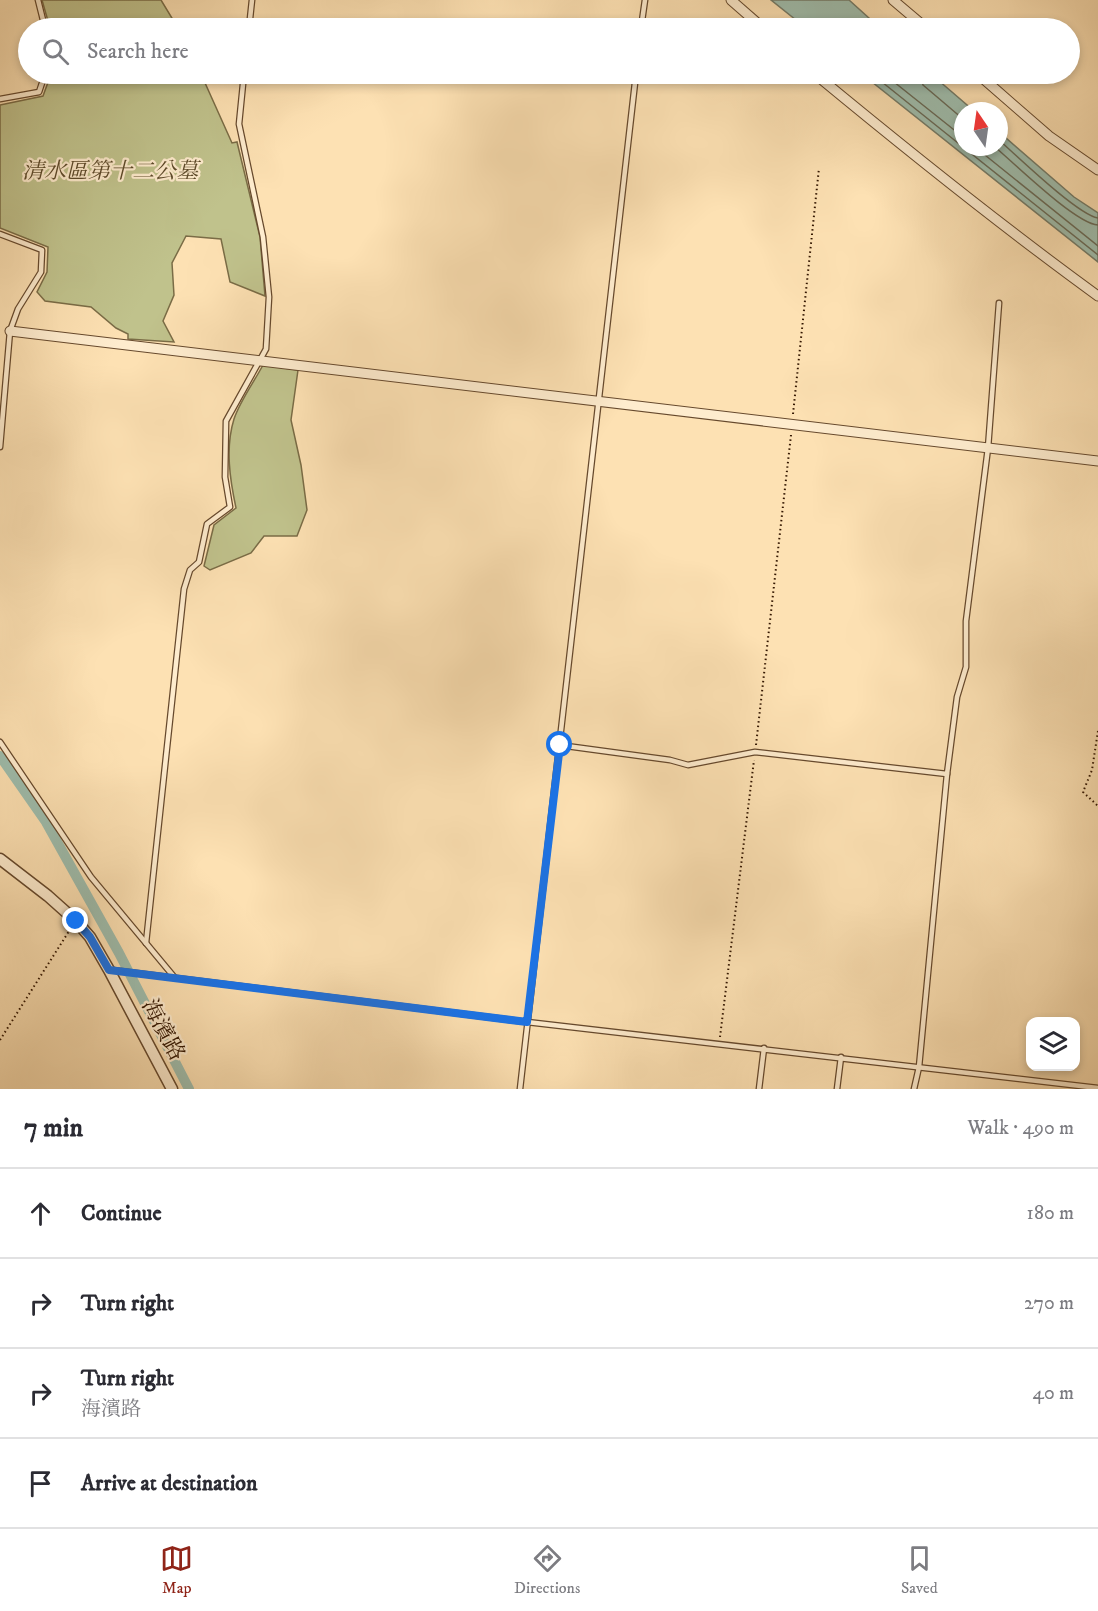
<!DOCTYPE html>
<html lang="en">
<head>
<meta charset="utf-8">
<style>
  :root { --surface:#fff; --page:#f2f2f3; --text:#2b2b33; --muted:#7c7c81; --line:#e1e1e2; --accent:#8f2418 }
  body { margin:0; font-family:"IM FELL DW Pica","Noto Serif TC",serif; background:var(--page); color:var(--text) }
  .controls { position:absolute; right:18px; bottom:18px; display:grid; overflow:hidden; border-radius:12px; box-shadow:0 3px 9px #0003 }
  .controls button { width:54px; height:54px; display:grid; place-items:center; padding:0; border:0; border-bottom:2px solid var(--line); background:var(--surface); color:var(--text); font:30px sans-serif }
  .compass { position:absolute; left:954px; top:102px; width:54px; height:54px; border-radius:50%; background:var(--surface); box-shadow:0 3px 9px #0003; rotate:347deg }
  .stop { position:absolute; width:18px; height:18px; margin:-14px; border:4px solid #1a73e8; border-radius:50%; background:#fff }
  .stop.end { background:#1a73e8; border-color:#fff; box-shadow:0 2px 6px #0008 }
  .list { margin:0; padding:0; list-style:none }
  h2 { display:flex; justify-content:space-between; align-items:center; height:78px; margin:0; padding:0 24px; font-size:26px }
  h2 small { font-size:20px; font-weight:400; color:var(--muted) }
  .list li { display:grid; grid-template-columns:39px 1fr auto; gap:18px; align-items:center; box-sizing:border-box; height:90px; padding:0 24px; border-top:2px solid var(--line) }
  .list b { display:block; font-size:22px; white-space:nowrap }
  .list p { margin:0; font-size:20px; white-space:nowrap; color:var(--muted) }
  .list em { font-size:20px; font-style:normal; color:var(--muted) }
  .icon { flex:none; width:33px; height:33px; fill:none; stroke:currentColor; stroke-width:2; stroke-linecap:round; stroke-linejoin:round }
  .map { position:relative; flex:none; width:1098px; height:1089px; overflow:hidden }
  .search { position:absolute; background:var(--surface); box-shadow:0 3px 9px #0003; left:18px; right:18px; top:18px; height:66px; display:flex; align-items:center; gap:15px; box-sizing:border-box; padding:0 21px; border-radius:33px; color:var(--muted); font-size:22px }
  .sheet { height:438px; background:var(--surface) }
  nav { display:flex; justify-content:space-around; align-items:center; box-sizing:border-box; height:84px; border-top:2px solid var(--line); background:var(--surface); font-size:16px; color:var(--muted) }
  nav a { display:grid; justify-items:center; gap:3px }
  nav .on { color:var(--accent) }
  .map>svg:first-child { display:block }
</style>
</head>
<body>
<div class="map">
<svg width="1098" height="1089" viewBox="0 0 1098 1089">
  <rect width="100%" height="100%" fill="#fde1b3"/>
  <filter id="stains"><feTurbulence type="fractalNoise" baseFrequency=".00333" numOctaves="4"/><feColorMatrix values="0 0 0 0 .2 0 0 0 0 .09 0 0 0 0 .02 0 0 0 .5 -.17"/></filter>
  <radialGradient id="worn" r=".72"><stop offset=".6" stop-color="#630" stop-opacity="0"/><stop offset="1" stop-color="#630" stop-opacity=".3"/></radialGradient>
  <g fill="#c0c28c" stroke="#7a6c46" stroke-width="1.5">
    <polygon points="42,0 161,0 178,28 50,28"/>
    <polygon points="51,74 201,74 232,143 237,142 260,237 265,296 230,282 221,239 186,236 172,263 174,295 163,321 174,342 128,339 128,334 116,328 91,307 45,301 37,292 47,272 48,247 0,228 0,105 43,96"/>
    <path d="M263,365l35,5 -7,50 10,45 6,45 -10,26h-33l-13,17 -41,17 -6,-4 10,-41 22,-17c-6,-28 -11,-60 -2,-89 6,-18 20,-37 29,-54z"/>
  </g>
  <g fill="#9fbeae" stroke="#747b68" stroke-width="1.5">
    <polygon points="771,0 849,0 880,28 806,28"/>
    <polygon points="862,74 931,74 974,111 963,111 963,147 999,147 999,132 1074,197 1098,213 1098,262"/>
  </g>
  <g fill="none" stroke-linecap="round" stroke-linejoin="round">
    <g stroke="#696a57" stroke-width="1.5">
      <polyline points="872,74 963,147"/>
      <polyline points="884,74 963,137"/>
      <polyline points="920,74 923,85 963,119"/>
      <path d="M999,140c18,16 79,75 99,78"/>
      <polyline points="963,147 1098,255"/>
      <polyline points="975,147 1098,246"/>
      <path d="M995,147c20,17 81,77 103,78"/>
    </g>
    <polyline stroke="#9fbeae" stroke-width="10" points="0,756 46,822 119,953 189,1089"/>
    <g stroke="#66492d" stroke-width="7">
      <g id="service">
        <polyline points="38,0 45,28"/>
        <polyline points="249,28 252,0"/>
        <polyline points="641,28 645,0"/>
        <polyline points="0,99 39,92 45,74"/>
        <polyline points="0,234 42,250 41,272 18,309 10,331 0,447"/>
        <polyline points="0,742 91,877 175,978"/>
        <polyline points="559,745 670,760 688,765 755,752 947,774"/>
        <polyline points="146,943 184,589 190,570 199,562 207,524 230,507 225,477 226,421 266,349 269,297 263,237 239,124 244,74"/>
        <polyline points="112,970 527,1022 1098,1088"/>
        <polyline points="520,1089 636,74"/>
        <polyline points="759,1089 764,1048"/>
        <polyline points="837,1089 841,1057"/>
        <polyline points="914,1089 919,1067 947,774 957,697 966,667 966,621 988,448 999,303"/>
      </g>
    </g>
    <g stroke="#66492d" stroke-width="11">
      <g id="minor">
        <polyline points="731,0 763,28"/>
        <polyline points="893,0 926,28"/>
        <path d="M815,74c92,76 185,151 283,222"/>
        <polyline points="978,74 1049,136 1098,170"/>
        <polyline points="10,331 1098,461"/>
      </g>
    </g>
    <g stroke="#66492d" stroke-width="13">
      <polyline id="tertiary" points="0,859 48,896 76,921 90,937 109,970 172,1089"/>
    </g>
    <g stroke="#331600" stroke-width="2" stroke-dasharray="1.5 3" stroke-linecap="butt">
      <polyline points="793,414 819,168"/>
      <polyline points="1098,731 1092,770 1083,792 1098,806"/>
      <polyline points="756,745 791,435"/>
      <polyline points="720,1037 754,760"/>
      <polyline points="0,1040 71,928"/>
    </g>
    <use href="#service" stroke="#feecce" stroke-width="4.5"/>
    <use href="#minor" stroke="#feecce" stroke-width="9"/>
    <use href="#tertiary" stroke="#feecce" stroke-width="10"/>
  </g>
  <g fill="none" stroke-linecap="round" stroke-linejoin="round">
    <polyline stroke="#1a73e8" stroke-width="8" points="76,921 90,937 109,970 527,1022 560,745"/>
  </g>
  <g text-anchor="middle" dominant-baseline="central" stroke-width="4.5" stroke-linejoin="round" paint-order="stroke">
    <g font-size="22" font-style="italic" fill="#5d4a2a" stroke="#feecce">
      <text x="110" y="171">清水區第十二公墓</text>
    </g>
    <g font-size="22" fill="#331600" stroke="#feecce">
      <text transform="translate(163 1030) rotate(62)">海濱路</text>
    </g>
  </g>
  <rect width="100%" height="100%" filter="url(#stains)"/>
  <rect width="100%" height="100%" fill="url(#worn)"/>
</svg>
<div class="controls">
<button><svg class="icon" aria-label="layers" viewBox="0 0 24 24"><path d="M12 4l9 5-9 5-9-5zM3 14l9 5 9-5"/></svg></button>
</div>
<svg class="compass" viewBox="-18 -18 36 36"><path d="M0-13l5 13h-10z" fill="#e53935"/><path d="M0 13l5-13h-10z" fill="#7c7c81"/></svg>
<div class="stop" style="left:560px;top:745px"></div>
<div class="stop end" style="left:76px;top:921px"></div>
<div class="search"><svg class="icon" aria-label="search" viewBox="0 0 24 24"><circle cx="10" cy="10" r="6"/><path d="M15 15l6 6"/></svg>Search here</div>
</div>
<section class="sheet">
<h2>7 min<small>Walk · 490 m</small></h2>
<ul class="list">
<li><svg class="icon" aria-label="ahead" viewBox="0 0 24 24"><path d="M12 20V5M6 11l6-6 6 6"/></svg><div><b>Continue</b></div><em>180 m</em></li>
<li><svg class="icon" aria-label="right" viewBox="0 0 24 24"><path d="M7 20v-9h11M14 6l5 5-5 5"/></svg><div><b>Turn right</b></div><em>270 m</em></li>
<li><svg class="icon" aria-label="right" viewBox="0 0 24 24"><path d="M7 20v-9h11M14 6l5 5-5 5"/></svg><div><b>Turn right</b><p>海濱路</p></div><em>40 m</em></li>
<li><svg class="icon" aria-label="arrive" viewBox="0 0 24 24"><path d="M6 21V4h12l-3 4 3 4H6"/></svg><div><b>Arrive at destination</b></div></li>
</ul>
</section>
<nav>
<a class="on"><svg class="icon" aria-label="map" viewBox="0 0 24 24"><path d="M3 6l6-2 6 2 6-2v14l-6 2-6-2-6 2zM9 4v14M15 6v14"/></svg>Map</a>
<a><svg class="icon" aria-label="directions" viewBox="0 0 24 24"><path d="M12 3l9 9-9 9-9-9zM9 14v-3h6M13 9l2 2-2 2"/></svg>Directions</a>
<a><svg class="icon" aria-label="saved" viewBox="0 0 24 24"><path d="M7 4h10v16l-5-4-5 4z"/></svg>Saved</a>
</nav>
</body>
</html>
